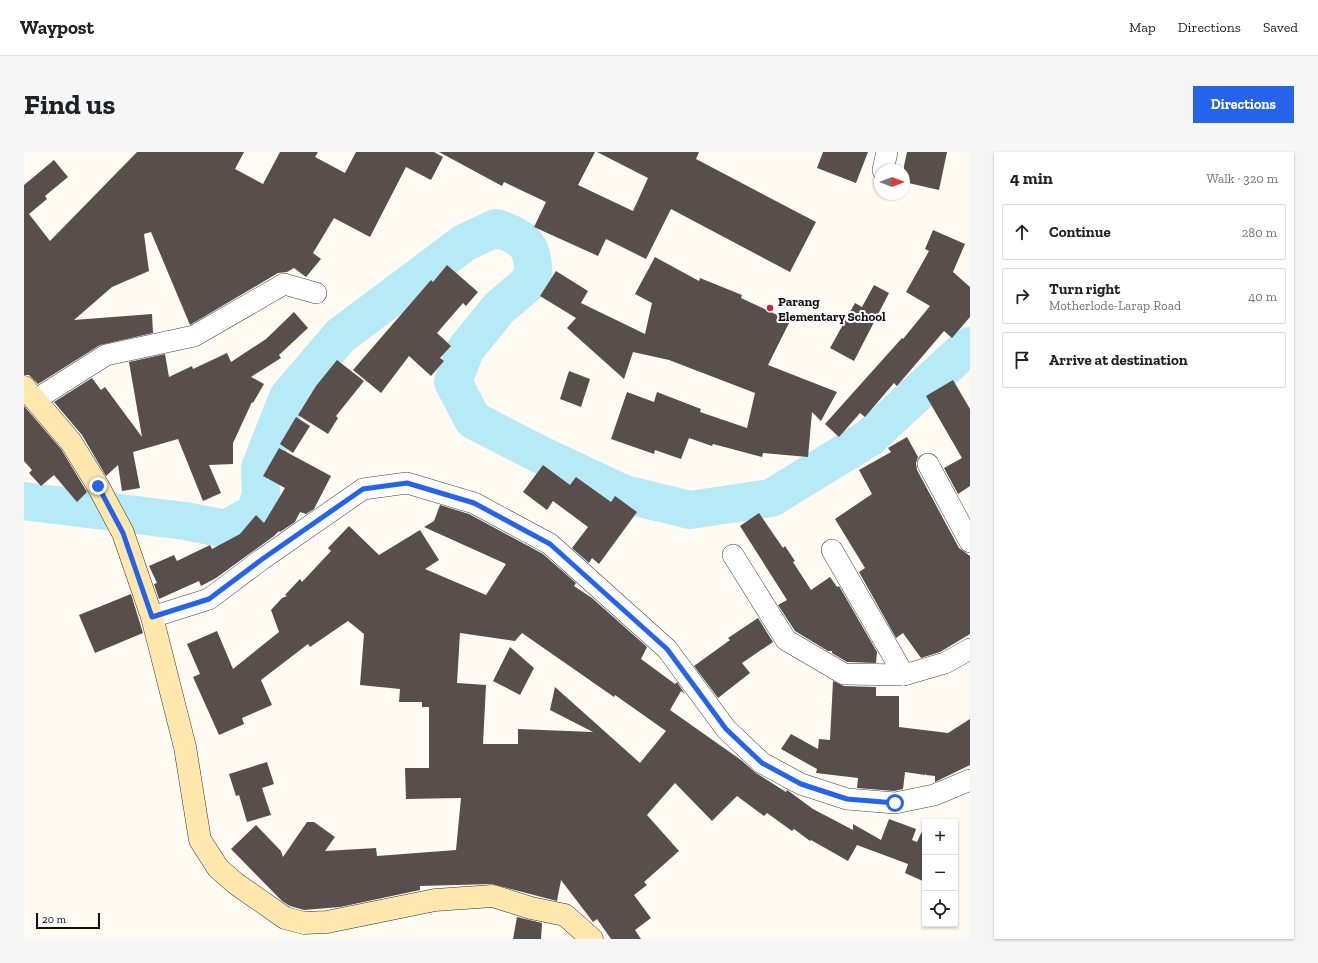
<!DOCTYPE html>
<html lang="en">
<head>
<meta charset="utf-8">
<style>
  :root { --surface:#fff; --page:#f6f6f6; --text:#202124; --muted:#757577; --line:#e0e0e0; --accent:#2563eb }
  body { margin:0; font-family:"Zilla Slab",serif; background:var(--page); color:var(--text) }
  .controls { position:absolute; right:12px; bottom:12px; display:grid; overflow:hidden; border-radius:0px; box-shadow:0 1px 3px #0004 }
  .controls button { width:36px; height:36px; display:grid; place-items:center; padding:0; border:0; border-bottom:1px solid var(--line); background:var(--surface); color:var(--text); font:20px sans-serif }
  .compass { position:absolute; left:850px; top:12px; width:36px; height:36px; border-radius:50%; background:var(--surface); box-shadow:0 1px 3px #0004; rotate:90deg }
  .scale { position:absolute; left:12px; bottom:10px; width:64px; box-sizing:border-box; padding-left:4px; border:2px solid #0f0f0f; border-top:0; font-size:11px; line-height:14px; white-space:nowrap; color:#0f0f0f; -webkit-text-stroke:3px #fff; paint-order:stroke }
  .stop { position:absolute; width:12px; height:12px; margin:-9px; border:3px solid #2563eb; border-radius:50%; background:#fff }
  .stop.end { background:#2563eb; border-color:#fff; box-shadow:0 1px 4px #0008 }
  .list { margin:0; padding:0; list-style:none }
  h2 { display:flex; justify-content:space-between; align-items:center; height:52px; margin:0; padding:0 16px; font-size:17px }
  h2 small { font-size:13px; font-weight:400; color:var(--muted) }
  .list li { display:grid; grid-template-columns:26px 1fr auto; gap:12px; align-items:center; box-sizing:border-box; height:56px; margin:0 8px 8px; padding:0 8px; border:1px solid var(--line); border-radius:0px }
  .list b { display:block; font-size:15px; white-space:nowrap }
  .list p { margin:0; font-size:13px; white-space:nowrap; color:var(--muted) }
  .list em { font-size:13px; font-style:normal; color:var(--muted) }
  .icon { flex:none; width:22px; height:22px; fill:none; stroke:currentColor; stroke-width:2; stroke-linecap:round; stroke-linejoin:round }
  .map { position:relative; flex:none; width:946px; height:787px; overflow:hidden; border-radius:0px }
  header { display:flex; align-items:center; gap:24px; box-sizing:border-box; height:56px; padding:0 20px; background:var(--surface); border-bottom:1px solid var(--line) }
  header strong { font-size:19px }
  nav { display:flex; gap:22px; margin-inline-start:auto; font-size:14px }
  .intro { display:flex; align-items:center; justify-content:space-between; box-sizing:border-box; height:96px; padding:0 24px }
  h1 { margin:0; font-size:28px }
  .button { padding:10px 18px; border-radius:0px; background:var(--accent); color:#fff; font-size:14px; font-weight:700 }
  main { display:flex; gap:24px; padding:0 24px }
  aside { flex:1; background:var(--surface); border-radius:0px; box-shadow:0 1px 3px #0004 }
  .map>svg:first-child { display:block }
</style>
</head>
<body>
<header>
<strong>Waypost</strong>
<nav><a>Map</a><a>Directions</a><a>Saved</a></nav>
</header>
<div class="intro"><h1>Find us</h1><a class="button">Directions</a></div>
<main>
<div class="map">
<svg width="946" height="787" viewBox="0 0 946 787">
  <rect width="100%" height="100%" fill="#fffaf2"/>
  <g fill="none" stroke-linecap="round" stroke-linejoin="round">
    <path stroke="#b6eaf6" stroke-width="38" d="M0,349l161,20 41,8 29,-16 6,-19 -1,-26 28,-71 52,-61 124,-93 32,-15c30,9 39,20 37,51l-34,29 -34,42 -12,32 20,38 70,36 81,38 66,16 81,-12 98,-60 97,-90 4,-2"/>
  </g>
  <g fill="#584e4c" fill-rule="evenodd">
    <polygon points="113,0 220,0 211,17 239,32 256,0 294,0 291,5 321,21 332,0 410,0 419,5 407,28 382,15 346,85 310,66 289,101 297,107 282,125 270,116 263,120 254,121 166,173 127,80 120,82 125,119 88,135 50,168 128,162 129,181 76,193 14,232 5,223 0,223 0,33 30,8 44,25 21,44 23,47 5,62 26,89"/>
    <polygon points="415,0 571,0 554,33 609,59 624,26 573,0 675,0 672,7 792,70 766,120 647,57 622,107 582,87 574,104 510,75 522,50 480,30 478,34"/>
    <polygon points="799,0 844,0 832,31 793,16"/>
    <polygon points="883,0 923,0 915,38 880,30 880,14"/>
    <polygon points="909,78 941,92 929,120 946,135 946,165 928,186 920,179 873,234 870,231 841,265 836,261 815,285 801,272 878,186 879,187 906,154 882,140 905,99 901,97"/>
    <polygon points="631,105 675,129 676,126 718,143 717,146 766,169 744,213 813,240 797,269 788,260 784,305 739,301 738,305 689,292 688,294 665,286 657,307 631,298 630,302 587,287 603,240 630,250 633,240 677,257 676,260 723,276 731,241 645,208 609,200 600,227 543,176 552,166 516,144 532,119 564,139 557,151 621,182 628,151 611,142"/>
    <polygon points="423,113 454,140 442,154 439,151 413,181 427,194 416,206 420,209 407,224 385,204 357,241 329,218 407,128 409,130"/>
    <polygon points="850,133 865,141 830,209 806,196 831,151 838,155"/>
    <polygon points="270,160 284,176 255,203 257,206 227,225 240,232 229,251 228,250 209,291 209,312 185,313 197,341 179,349 154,287 109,300 116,336 98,339 94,313 82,324 58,283 30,250 68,226 77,238 81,235 118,285 105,210 141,202 145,225 168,214 169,217 203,201 207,210 242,187"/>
    <polygon points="313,208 340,229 312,264 314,266 304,282 274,263 292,234"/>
    <polygon points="545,219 566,227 557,255 536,247"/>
    <polygon points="929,228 946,257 946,334 934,342 920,316 938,306 902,244"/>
    <polygon points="0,254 37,297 63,340 53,350 30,323 17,334 5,321 8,318 0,309"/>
    <polygon points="272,265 286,274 269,301 256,292"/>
    <polygon points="883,285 894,305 892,311 893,318 935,396 946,404 946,482 916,500 897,506 879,481 872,486 835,420 841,416 811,367 848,342 835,318 867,300 864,296"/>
    <polygon points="255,296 307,324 290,357 282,362 276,360 271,370 256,380 255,379 250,384 192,426 177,434 175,429 135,447 130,432 133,431 125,414 150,403 153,409 186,393 188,397 216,382 232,363 240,371 261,336 239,324"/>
    <polygon points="519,313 546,333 552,325 587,350 591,344 613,360 575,412 568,406 565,411 548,396 564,375 529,349 523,358 499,340"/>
    <path d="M416,353l29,9 74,40 33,29 -2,3 18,12 55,49 -6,12 34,25 2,-2 8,12 -4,-3 -11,19 71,50 15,13 30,19 1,-2 3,2 23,17 40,21v-6l28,16 8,-21 27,10 -4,11 5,2 8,-17v57l-20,-9 3,-9 -51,-19 -9,16 -37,-21 -1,1 -16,-12 -2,2 -25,-18 -3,3 -27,-20 -25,25 -37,-38 -28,32 32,36 -35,31 3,3 -13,10 17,23 -16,12 6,9h-30l-14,-20 -4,3 -32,-42 -4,21 -65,-17 -72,2v4l-80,17 -36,3 -14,-4 -8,-5 -51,-52 25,-24 25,26 2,6 24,-35h7l21,15 -10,14 51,-3 1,8 79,-6 5,-52 -55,1 -1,-31h24v-61h-7v-5h-23l1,-13 -40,-4 4,-51 -16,-13 -38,26 -2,-3 -47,36 11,25 -30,13 2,6 -25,11 -26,-58 7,-3 -13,-30 30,-13 16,38 46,-37 -8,-22 11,-12 5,-2 -2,-1 15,-16 2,3 29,-31 -3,-3 21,-22 30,29 41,-25 19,30 -14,9 61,26 20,-31 -82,-37 10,-6zM436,481l55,8 7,-8 92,64 1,-2 51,36 -26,32 -85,-76 -5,23 43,22 -75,-3v15h-35l3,-59 -29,-2z"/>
    <polygon points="735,361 759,396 761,394 771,409 769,410 787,438 806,425 813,435 815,434 853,500 852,511 823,510 808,501 808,499 804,499 771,479 754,453 763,448 716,374"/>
    <polygon points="107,442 119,481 71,501 55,463"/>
    <polygon points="734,466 749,490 718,511 726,521 694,546 670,514 706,488 704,486"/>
    <polygon points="486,495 510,516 496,543 469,529"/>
    <polygon points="809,529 820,534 852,535 852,544 875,544 875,575 924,581 946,567 946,613 911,630 911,624 902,623 901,621 901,623 881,620 879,637 870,639 833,636 834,626 792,621 793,617 757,597 767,582 794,597 795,587 806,588"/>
    <polygon points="243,610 250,632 238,636 247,663 223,670 215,643 212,644 205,622"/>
    <polygon points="493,765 518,771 517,787 489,787"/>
  </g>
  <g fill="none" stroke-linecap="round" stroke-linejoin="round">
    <g stroke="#424242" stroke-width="22">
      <g id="street">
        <polyline points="859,18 863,0"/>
        <polyline points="11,248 82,203 170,184 260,132 292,141"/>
        <polyline points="904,312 946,390"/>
        <polyline points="808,398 880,523"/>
        <polyline points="709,403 762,488 820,522 880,523 921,511 946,497"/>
        <polyline points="128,465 185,447 237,408 339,337 383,331 450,351 526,392 643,497 702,577 738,611 777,632 823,647 871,651 910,643 946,628"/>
      </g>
    </g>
    <g stroke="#313131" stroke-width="23">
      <polyline id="secondary" points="0,235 47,290 74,334 99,381 128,465 161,595 176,688 194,716 211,731 261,766 280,771 303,770 411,748 469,744 507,756 541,763 568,787"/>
    </g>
    <use href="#street" stroke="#fff" stroke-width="21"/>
    <use href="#secondary" stroke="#ffe7ad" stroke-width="22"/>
  </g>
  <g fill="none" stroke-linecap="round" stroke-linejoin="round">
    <polyline stroke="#2563eb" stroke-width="5" points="74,334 99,381 128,465 185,447 237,408 339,337 383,331 450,351 526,392 643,497 702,577 738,611 777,632 823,647 871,651"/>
  </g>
  <circle fill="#c1264a" stroke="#fff" stroke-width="1.5" cx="746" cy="156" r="4"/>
  <g text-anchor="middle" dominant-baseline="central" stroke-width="4" stroke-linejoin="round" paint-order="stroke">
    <g font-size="13" font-weight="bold" fill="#0f0f0f" stroke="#fff" text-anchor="start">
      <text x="754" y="149">Parang<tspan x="754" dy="15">Elementary School</tspan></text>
    </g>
  </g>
</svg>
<div class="controls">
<button>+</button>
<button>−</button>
<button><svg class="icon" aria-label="locate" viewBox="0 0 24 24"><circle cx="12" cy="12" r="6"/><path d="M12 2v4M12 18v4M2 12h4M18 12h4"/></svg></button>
</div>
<svg class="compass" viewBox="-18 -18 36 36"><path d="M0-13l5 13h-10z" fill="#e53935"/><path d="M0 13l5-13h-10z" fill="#757577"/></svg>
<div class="scale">20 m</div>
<div class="stop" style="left:871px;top:651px"></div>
<div class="stop end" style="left:74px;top:334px"></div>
</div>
<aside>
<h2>4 min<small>Walk · 320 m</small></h2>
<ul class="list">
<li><svg class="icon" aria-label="ahead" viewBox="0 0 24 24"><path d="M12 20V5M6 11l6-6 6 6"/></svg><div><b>Continue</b></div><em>280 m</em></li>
<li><svg class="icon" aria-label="right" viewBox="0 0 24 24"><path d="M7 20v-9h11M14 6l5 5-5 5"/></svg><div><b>Turn right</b><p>Motherlode-Larap Road</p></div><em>40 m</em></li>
<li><svg class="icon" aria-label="arrive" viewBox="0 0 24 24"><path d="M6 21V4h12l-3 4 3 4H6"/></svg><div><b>Arrive at destination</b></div></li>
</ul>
</aside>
</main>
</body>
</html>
